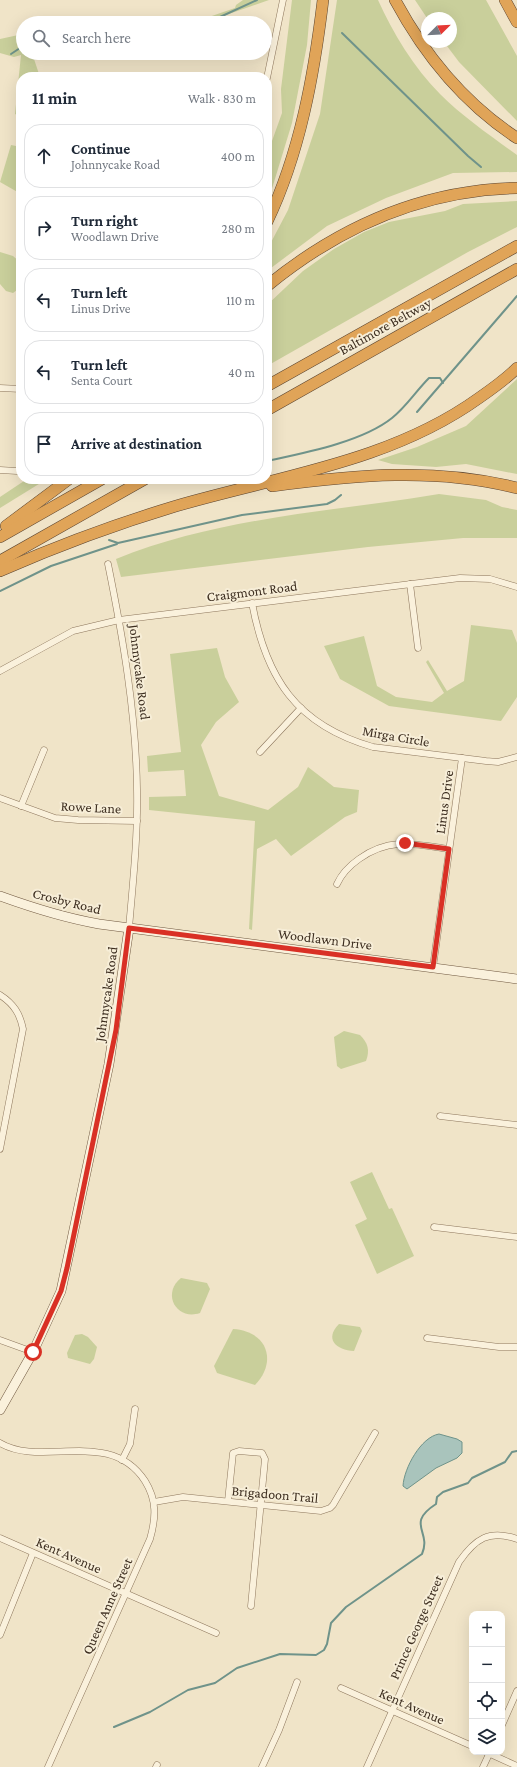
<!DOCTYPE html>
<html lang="en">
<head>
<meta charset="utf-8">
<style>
  :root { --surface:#fff; --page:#f2f2f3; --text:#1f2937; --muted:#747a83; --line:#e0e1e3 }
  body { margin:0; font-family:"Crimson Pro",serif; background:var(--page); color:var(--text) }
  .controls { position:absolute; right:12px; bottom:12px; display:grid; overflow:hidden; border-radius:8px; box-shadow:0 4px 16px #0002 }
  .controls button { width:36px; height:36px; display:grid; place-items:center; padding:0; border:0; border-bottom:1px solid var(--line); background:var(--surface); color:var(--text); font:20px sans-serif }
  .compass { position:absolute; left:421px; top:12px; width:36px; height:36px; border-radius:50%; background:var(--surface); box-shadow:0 4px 16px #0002; rotate:66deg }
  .stop { position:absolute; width:12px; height:12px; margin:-9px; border:3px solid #d93025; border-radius:50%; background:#fff }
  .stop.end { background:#d93025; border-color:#fff; box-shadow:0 1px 4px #0008 }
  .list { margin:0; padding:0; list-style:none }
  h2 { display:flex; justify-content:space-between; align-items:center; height:52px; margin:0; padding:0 16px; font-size:17px }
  h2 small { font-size:13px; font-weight:400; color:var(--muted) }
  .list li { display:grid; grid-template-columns:26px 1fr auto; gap:12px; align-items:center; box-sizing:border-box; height:64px; margin:0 8px 8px; padding:0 8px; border:1px solid var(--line); border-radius:16px }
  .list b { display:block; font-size:15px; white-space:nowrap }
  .list p { margin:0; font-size:13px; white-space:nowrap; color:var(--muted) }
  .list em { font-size:13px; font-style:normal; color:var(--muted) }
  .icon { flex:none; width:22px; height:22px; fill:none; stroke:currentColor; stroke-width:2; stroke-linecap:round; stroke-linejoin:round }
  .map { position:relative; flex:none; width:517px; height:1767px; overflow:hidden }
  .search { position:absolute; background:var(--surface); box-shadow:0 4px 16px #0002; left:16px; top:16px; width:256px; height:44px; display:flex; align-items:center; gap:10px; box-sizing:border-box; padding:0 14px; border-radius:22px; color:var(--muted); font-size:15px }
  .panel { position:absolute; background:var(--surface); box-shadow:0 4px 16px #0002; left:16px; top:72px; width:256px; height:412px; border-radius:16px }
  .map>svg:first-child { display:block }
</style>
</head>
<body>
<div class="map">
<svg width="517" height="1767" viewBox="0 0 517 1767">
  <rect width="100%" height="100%" fill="#f0e4c8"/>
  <g fill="#c9cf9b">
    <polygon points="243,0 269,0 206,22 206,18 235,8 236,5"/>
    <polygon points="292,0 311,0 307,45 292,123 267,205 267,155 282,113 281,89"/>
    <path d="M337,0h41c15,33 36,68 62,94 23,23 51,42 77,61v17l-64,1 -67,25 -59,28 -60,45v-21l21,-40 32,-96z"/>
    <polygon points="415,0 486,0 517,56 517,121 459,62 444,42 451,42 451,18 427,18"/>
    <polygon points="23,34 23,53 32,53 40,77 21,77 21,117 15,114 21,55 14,57 0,53 0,39"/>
    <polygon points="11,145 21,147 21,194 0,182"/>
    <polygon points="517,201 517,227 468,252 267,366 267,305 303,271 334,249 364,232 389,222 445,211 463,204"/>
    <polygon points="0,252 13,256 21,263 21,287 13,293 6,291 0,284"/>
    <polygon points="517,379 517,474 466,464 436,467 392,464 378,460 417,447 466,426"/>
    <polygon points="27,479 47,479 0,508 0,497"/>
    <path d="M439,494l47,6 16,7 15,3v28h-54l-95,9 -247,30 -5,-18c104,-42 214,-47 323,-65z"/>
    <polygon points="471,625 512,630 517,643 517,697 501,721 389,706 340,679 324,646 364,636 377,686 396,697 432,702 444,693 426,662 428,660 447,691 464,681"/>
    <polygon points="217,648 225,677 239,702 216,722 201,745 219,796 268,810 298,787 308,767 334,787 359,790 357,812 345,817 291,856 276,839 257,849 252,930 249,929 255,821 149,810 149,797 186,796 184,770 148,772 147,756 181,752 170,654"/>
    <path d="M344,1031l16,4c8,8 10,15 6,26l-25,8 -4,-3 -3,-29z"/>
    <polygon points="372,1172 389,1209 392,1208 414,1256 377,1274 355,1225 367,1219 350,1182"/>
    <path d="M181,1278l26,5 3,6 -10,24c-23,8 -39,-19 -19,-35z"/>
    <path d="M339,1324l21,3 2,4 -8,20c-18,-1 -30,-12 -15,-27z"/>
    <path d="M233,1329c34,2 45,32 22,56l-38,-12 -3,-7z"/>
    <polygon points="82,1334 88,1337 97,1347 94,1359 90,1364 68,1358 67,1353 75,1335"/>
  </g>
  <path fill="#a9c4bc" stroke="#6f938a" d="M439,1434l18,5 5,3v11l-5,5 -21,10 -29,21 -4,-3c1,-18 18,-49 36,-52z"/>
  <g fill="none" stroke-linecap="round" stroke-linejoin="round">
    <g stroke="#6f938a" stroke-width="2">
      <polyline points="206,21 220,17 257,0"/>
      <polyline points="342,33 468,156 481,167"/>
      <polyline points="11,54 23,46"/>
      <polyline points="417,412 517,296"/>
      <path d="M267,461c37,-8 95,-19 125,-43 14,-11 24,-27 37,-40h11l3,5"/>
      <polyline points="109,540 118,543 242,515 327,504 335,500 341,495"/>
      <polyline points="0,591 51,566 117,544"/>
      <path d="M114,1727l36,-15 38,-22 27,-7 22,-15 43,-14 36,1 8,-5 3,-6 4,-21 15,-16 76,-53c10,-23 -17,-30 14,-50l1,-7 6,-5 25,-9 4,-5 33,-16 7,-10 5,-1"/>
    </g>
    <g stroke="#8d765c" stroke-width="7">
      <g id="minor">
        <polyline points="267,78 283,0"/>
        <polyline points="0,388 21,389"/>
        <polyline points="0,470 17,471"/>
        <path d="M108,564c15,74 28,149 29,225 1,46 -4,93 -8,139"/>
        <polyline points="410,584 418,648"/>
        <path d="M252,603c14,75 44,122 121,144l113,14 12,1 19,-5"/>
        <polyline points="0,671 73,631 119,620 460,578 490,579 517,587"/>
        <polyline points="260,752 301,708"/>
        <polyline points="0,798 55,818 78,820 137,821"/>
        <polyline points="21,806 44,750"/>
        <path d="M337,884c5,-11 12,-18 22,-25 31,-22 56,-15 90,-10"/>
        <polyline points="433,967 462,758"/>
        <path d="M0,995c14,9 20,19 23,34l-23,120"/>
        <polyline points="440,1116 517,1125"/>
        <polyline points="434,1227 517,1237"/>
        <polyline points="427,1338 499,1347 517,1347"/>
        <polyline points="0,1340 33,1352"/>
        <path d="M0,1443c42,25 110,-16 145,38 12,19 11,37 5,58l-102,228"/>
        <polyline points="122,1460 130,1444 135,1409"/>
        <polyline points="228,1501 233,1453 239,1451 262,1453 265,1459 251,1606"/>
        <polyline points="154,1502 183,1497 321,1511 330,1508 333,1505 375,1433"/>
        <polyline points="0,1538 216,1633"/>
        <polyline points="0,1635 33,1553"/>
        <polyline points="341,1688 472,1746"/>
        <polyline points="502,1725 517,1691"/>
        <polyline points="486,1752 517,1766"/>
        <polyline points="156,1767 157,1765"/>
        <polyline points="262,1767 279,1730 297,1682"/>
        <path d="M367,1767l92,-205c16,-23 30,-33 58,-23"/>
        <polyline points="483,1767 490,1752"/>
      </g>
    </g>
    <g stroke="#6f573f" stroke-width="10">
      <g id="secondary">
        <path d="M0,896c33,12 65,22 99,28l418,55"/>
        <polyline points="0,1410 33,1352 61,1291 109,1064 129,928"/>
      </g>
    </g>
    <g stroke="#5b4430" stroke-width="12">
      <g id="motorway">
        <path d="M395,0c29,54 70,104 122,138"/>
        <polyline points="505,0 517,22"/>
        <path d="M267,222c33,-69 47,-147 56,-222"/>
        <path d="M267,286c72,-59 156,-96 250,-98"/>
        <polyline points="267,386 517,246"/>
        <polyline points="267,410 517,269"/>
        <path d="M272,486c82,-11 164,-19 245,2"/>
        <polyline points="6,526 69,479"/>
        <polyline points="0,537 102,479"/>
        <polyline points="0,561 145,479"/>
        <path d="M0,571c57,-25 116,-47 176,-65 103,-30 214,-44 303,-108 13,-9 27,-19 38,-30"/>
      </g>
    </g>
    <use href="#minor" stroke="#faf1dc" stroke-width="6"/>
    <use href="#secondary" stroke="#faf1dc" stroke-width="9"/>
    <use href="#motorway" stroke="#e0a458" stroke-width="11"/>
  </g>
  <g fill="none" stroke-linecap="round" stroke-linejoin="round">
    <polyline stroke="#d93025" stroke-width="5" points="33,1352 61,1291 67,1268 116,1030 129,928 433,967 449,849 405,843"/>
  </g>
  <g text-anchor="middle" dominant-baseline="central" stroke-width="4" stroke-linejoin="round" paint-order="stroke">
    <g font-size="14" fill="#3d2e20" stroke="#f7eed8">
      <text transform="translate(385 326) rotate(-29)">Baltimore Beltway</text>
      <text transform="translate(252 591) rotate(-7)">Craigmont Road</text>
      <text transform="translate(140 672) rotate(83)">Johnnycake Road</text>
      <text transform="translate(396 736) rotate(10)">Mirga Circle</text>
      <text transform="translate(444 802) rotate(-82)">Linus Drive</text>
      <text transform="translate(91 807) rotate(3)">Rowe Lane</text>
      <text transform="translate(67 901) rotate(14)">Crosby Road</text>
      <text transform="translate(325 939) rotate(7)">Woodlawn Drive</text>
      <text transform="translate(106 994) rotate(-82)">Johnnycake Road</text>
      <text transform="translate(275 1494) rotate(5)">Brigadoon Trail</text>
      <text transform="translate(69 1555) rotate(24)">Kent Avenue</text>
      <text transform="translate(107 1606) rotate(-66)">Queen Anne Street</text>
      <text transform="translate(416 1627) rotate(-66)">Prince George Street</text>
      <text transform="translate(412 1706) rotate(24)">Kent Avenue</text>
    </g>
  </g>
</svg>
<div class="controls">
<button>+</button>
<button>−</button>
<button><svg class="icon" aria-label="locate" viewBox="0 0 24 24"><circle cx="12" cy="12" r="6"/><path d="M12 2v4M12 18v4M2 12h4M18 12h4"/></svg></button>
<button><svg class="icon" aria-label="layers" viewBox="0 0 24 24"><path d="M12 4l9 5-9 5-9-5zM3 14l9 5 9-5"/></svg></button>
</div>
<svg class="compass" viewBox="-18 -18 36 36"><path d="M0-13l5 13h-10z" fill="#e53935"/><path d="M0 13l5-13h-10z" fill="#747a83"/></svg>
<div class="stop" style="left:33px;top:1352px"></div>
<div class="stop end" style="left:405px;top:843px"></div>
<div class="search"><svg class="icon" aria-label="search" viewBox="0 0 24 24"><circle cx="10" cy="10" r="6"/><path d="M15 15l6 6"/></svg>Search here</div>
<section class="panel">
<h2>11 min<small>Walk · 830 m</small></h2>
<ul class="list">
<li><svg class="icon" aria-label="ahead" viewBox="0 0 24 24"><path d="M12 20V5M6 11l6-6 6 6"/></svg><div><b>Continue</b><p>Johnnycake Road</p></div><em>400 m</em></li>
<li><svg class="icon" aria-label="right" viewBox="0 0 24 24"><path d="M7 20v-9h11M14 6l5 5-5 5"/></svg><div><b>Turn right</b><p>Woodlawn Drive</p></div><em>280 m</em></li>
<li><svg class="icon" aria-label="left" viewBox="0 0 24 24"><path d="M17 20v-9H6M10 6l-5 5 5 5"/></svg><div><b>Turn left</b><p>Linus Drive</p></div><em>110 m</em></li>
<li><svg class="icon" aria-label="left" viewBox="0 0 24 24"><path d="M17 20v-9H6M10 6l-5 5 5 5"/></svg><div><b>Turn left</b><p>Senta Court</p></div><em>40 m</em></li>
<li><svg class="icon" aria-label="arrive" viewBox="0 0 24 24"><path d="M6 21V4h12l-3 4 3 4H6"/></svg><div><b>Arrive at destination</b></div></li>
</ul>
</section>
</div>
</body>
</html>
